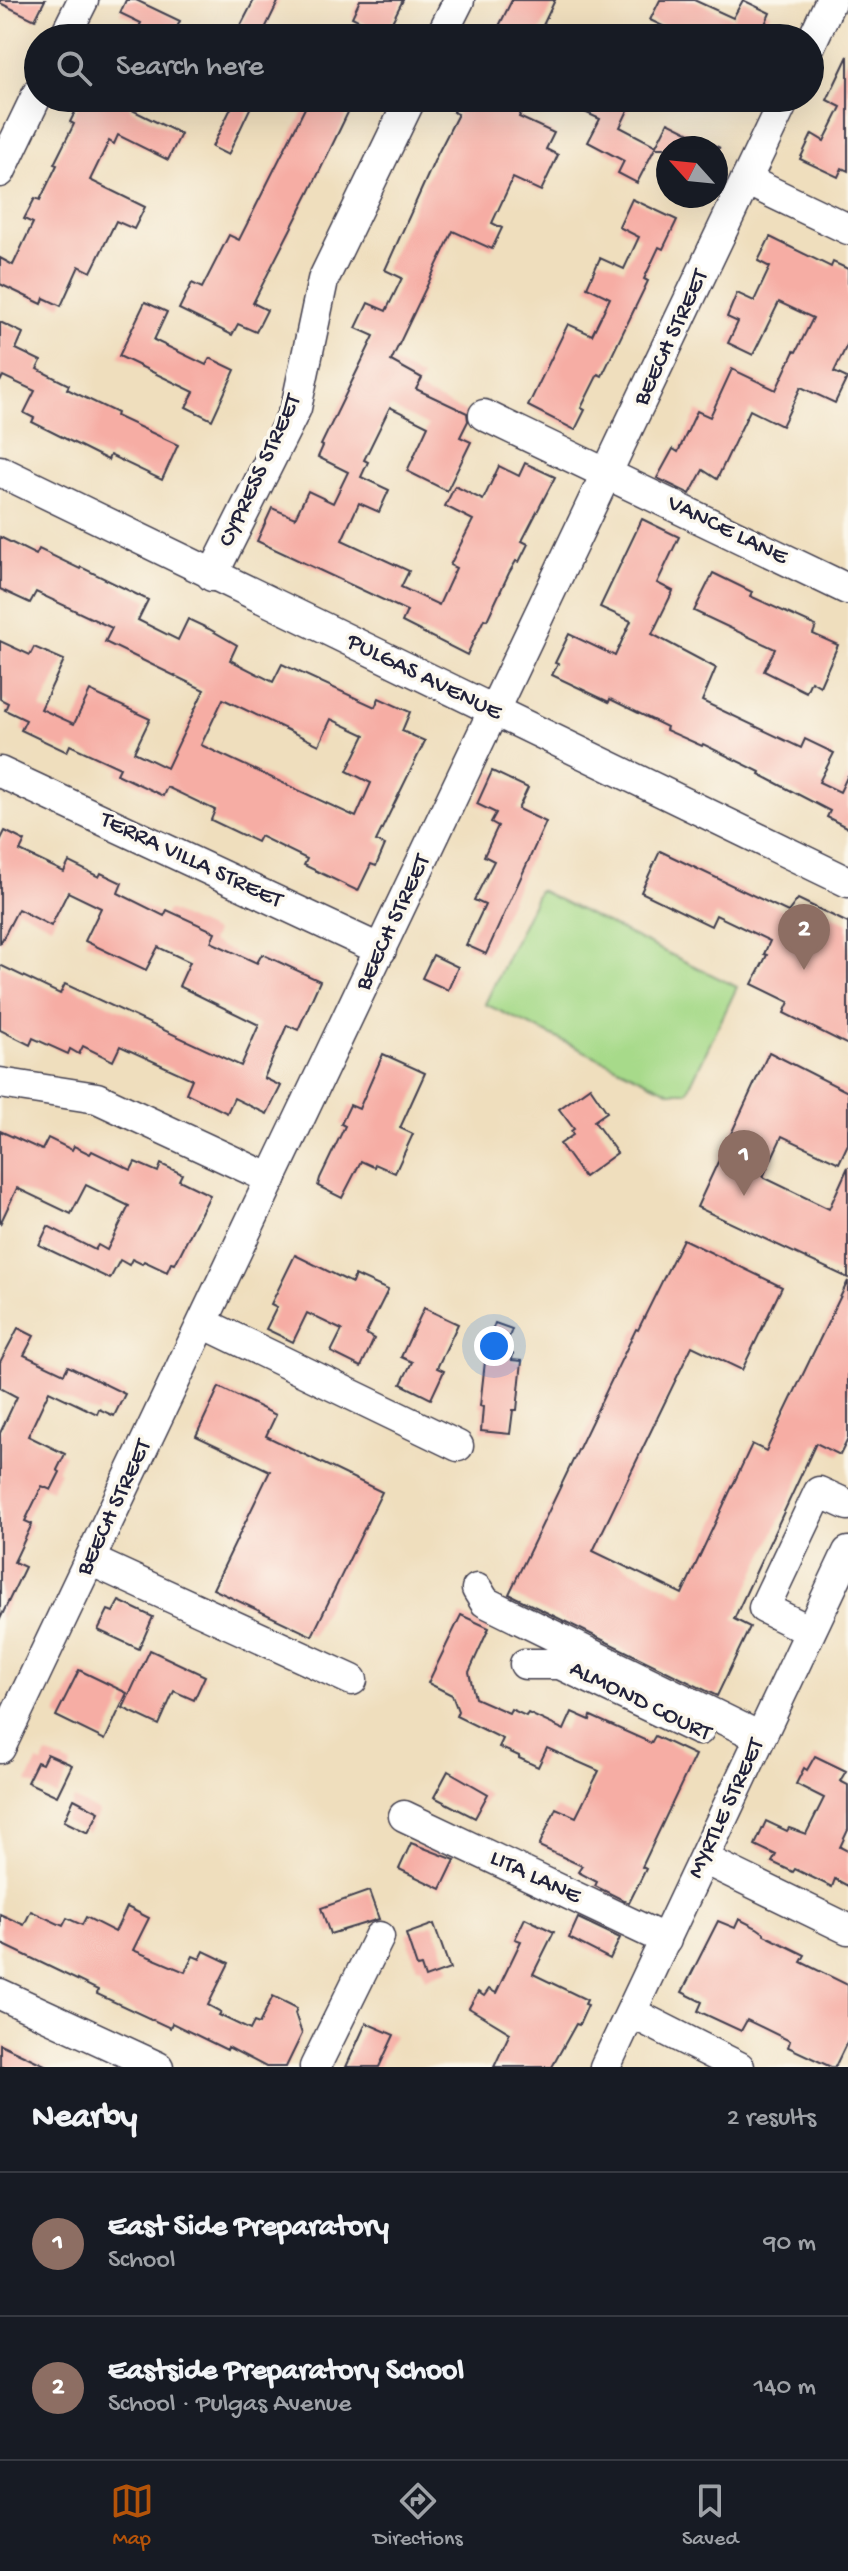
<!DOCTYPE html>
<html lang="en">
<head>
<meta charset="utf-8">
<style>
  :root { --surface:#171b24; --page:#20242c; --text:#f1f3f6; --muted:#9ea1a6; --line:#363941; --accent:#b45309 }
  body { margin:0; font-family:"Gochi Hand",sans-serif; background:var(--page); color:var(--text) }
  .compass { position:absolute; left:656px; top:136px; width:72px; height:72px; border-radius:50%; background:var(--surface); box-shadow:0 8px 32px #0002; rotate:297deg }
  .you { position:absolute; left:494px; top:1346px; width:28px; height:28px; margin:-20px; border:6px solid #fff; border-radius:50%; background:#1a73e8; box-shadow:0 0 0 12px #1a73e833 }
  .badge { display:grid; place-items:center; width:52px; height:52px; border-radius:50%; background:var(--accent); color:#fff; font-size:26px; font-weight:700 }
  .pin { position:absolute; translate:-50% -66px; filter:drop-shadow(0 2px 4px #0008) }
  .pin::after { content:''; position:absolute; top:42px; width:28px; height:24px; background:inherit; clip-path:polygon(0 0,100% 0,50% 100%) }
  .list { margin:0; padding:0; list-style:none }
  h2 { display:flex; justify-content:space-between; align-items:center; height:104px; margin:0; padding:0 32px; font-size:34px }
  h2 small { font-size:26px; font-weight:400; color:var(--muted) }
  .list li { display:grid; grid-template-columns:52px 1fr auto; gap:24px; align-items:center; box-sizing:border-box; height:144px; padding:0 32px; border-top:2px solid var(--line) }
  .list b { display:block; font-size:30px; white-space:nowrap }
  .list p { margin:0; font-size:26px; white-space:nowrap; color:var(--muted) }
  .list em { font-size:26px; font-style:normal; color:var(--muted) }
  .icon { flex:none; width:44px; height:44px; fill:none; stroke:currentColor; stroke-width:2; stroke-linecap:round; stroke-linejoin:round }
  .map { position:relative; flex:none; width:848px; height:2067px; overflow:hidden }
  .search { position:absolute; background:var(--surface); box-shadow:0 8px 32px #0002; left:24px; right:24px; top:24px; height:88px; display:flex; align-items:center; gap:20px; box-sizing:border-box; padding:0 28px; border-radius:44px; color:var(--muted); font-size:30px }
  .sheet { height:392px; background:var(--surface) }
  nav { display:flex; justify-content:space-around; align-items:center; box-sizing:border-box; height:112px; border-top:2px solid var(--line); background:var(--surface); font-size:22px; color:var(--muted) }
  nav a { display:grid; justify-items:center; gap:4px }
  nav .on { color:var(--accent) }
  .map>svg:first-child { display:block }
</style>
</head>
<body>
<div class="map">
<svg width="848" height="2067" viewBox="0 0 848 2067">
  <rect width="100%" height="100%" fill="#fbf7ec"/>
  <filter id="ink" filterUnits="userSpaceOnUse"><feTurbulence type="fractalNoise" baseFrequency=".0125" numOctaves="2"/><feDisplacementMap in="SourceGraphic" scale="16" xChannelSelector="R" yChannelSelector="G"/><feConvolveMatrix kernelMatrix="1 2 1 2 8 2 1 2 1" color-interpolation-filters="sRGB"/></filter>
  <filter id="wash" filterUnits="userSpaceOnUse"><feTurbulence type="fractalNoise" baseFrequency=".006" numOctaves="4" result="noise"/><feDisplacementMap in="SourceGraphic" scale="32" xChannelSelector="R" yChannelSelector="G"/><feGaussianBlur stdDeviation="1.8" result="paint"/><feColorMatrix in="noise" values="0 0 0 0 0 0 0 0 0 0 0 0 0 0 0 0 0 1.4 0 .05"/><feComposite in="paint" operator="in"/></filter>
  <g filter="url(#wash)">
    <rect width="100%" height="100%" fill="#efdebd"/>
    <polygon fill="#a7da8a" stroke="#647e62" stroke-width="2" points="539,890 737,987 687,1092 670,1092 485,1004"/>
    <g id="blocks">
      <g fill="#f6ada4" fill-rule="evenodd">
        <polygon points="0,0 45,0 35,20 0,3"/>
        <polygon points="126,0 136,0 180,21 172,38 134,38 141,23 120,13"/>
        <polygon points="254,0 279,0 261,37 240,27"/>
        <polygon points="360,0 403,0 386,34 352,17"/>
        <polygon points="512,0 555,0 537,38 493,38"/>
        <polygon points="660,0 694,0 733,18 743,0 770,13 759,38 688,38 650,20"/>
        <polygon points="848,56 848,171 842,168 838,177 800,159 812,134 824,141 841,107 827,100"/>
        <polygon points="82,98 113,98 131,107 130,109 181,134 168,160 118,135 114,144 109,141 90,180 145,207 134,229 116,221 91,272 79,266 61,306 44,298 42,304 0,284 0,258 13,265 33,223 24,219 35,198 40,200 57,165 54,164 74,124 70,122"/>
        <polygon points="236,98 255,98 228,155 212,147"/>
        <polygon points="310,98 355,98 309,193 253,303 267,310 256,332 238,324 232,335 179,309 192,283 202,288 229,235 239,240"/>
        <polygon points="460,98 528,98 519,117 554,133 546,149 558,155 541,191 513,178 492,223 502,228 492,249 453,231 391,361 422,378 416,389 467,413 468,421 460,437 471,442 447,491 407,471 428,426 390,407 364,460 368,462 361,477 389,490 379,512 359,503 342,540 409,571 401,587 439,605 456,568 450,565 473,520 445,506 455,486 483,500 499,466 519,476 525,463 555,477 522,541 528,544 519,562 516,561 509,573 487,620 484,619 467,655 402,622 407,611 257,541 272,508 295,518 308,491 333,503 348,472 318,457 323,446 321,445 374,336 356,328 368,303 386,311 402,278 385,270 437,155 458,114 453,112"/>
        <polygon points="554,98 619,98 631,104 620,127 656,146 668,122 720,148 655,148 637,183 618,173 624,161 588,142 600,119"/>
        <polygon points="632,199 677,220 663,249 659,247 644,279 648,281 602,376 598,374 581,408 585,410 575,430 528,406 568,324 592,335 610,298 587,287 600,258 624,269 639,237 619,227"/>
        <polygon points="770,237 831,267 833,262 848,269 848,343 834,372 847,378 835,403 801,387 782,426 750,410 717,479 703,470 690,494 657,478 673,449 678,452 697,411 710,417 732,369 776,390 794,351 796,352 813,318 779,302 753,355 728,343 738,322 727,317 737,293 754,301 770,267 758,261"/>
        <polygon points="145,302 167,312 154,340 206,365 210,358 235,370 212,420 186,407 194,392 119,356"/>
        <polygon points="0,322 23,333 16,349 41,361 37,369 69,385 67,389 117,413 116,416 178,445 162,480 110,455 108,460 32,422 34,418 24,413 35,391 3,376 0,382"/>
        <polygon points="642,519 679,537 657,583 673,591 652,634 716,668 702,701 801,748 805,739 834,753 819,782 840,792 848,775 848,828 827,817 830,811 782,786 759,774 760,772 703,744 702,746 666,730 667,727 610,699 609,702 552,675 558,664 555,663 569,634 615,656 631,621 600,607"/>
        <path d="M0,537l36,18 3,-6 41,20 1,-2 67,33 -10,20 40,20 10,-21 21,10 28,16 -7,15 43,22 9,-18 93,43 4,-9 31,14 -8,19 23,10 -49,100 9,4 -9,21 -5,-2 -13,27 -54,-26 3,-6 -47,-23 -3,6 -46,-22 4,-10 -48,-23 -4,9 -46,-22 3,-6 -50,-23 -3,7 -46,-22 5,-10 -21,-10 3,-7 -8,-4v-58l30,14 4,-8 30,13 -23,49 33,15 16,-33 60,28 -16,33 33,16 37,-78 -99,-48 7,-14 -76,-36 -6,11 -30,-14zM223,699l96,46 12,-26 34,16 -18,36 24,12 -15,34 -155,-72z"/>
        <polygon points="713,573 752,592 750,596 816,626 813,634 838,645 820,686 811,681 806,692 764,671 775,649 694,611"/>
        <polygon points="492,771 528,788 518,809 546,822 486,954 466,945 485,905 474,900 494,861 484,856 498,826 491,822 496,813 477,804"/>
        <polygon points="5,831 25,841 20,851 64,872 69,862 99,877 101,873 122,883 118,893 164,916 167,910 215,932 211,942 257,963 262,954 320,981 298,1030 287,1025 264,1078 281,1086 267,1114 234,1098 227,1113 186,1093 192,1079 120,1046 113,1061 83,1046 79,1054 70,1049 68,1054 33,1038 30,1045 0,1030 0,965 60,994 65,984 241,1066 259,1025 179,986 190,962 158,947 146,970 85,941 101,908 68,892 51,926 18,909 0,944 0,841"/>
        <polygon points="660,851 788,912 798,899 848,923 848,1045 784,1013 789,1002 752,984 767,955 764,954 770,941 716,915 711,926 641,892"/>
        <polygon points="433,955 458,967 448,990 422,978"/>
        <polygon points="769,1052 848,1092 848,1144 839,1163 782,1136 763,1177 829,1209 848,1167 848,1278 697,1207"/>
        <polygon points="383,1054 425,1073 400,1128 413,1134 395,1173 375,1164 374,1167 361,1161 342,1198 318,1186 320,1178 345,1126 341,1124 350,1105 359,1109"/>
        <polygon points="590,1087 607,1112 594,1121 617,1153 584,1177 560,1144 573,1135 571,1131 574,1129 559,1109"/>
        <polygon points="0,1131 42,1150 48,1138 72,1150 74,1146 90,1154 92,1151 131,1170 135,1162 158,1172 161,1164 182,1174 179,1180 210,1195 175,1264 171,1263 167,1272 144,1261 142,1264 132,1259 129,1265 120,1260 110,1279 39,1245 48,1226 95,1250 98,1245 107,1250 129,1206 86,1185 71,1214 17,1188 0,1224"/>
        <polygon points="683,1239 782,1287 742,1370 692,1346 593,1551 682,1594 752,1444 766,1451 848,1281 848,1439 840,1455 816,1443 734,1619 750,1627 717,1696 509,1594 636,1329 638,1330"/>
        <polygon points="295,1255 352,1283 355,1275 388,1290 366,1334 374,1339 361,1367 331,1352 342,1330 307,1313 293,1342 266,1329 277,1307 271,1304"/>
        <polygon points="424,1308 458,1324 437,1368 444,1371 431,1399 401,1384 412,1362 401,1357"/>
        <polygon points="495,1323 512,1329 503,1353 513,1354 512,1360 522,1361 517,1410 513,1410 510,1434 481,1431 483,1407 480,1406 487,1344"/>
        <polygon points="18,1328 34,1336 24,1355 64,1374 68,1366 125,1394 114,1416 99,1409 97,1414 49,1391 28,1436 65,1454 57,1470 60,1472 51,1490 42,1486 25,1521 32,1524 14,1562 25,1567 0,1619 0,1433 17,1397 0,1388 0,1362"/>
        <polygon points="219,1387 276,1415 266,1436 382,1492 312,1636 213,1589 270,1471 196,1436"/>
        <polygon points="119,1601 153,1617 139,1649 98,1630 108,1610 113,1612"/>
        <polygon points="461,1615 489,1628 469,1672 475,1698 509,1713 511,1709 526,1716 528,1713 564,1730 572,1712 590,1720 591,1716 651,1743 655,1736 695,1755 642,1867 646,1869 629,1903 595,1886 597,1882 578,1872 582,1866 539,1846 556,1808 576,1817 599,1771 547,1748 538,1767 519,1758 519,1756 499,1747 503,1739 456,1716 458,1711 452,1695 428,1683"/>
        <polygon points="150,1650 205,1676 194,1700 174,1691 159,1725 123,1708"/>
        <polygon points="79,1670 127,1693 105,1740 56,1716"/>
        <polygon points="47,1754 72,1765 57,1796 27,1782 37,1762 42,1764"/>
        <polygon points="815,1756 846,1771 840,1781 848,1785 848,1830 840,1847 848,1851 848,1886 835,1879 832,1887 795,1869 793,1872 772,1862 776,1855 755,1845 766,1821 787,1831 789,1828 806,1834 824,1798 796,1784 804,1768 807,1770"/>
        <polygon points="448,1771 488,1794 475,1818 434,1797"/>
        <polygon points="74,1799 99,1812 88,1833 64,1821"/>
        <polygon points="411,1843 455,1860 441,1889 399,1869"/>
        <polygon points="369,1891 379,1919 330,1934 321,1908"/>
        <polygon points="127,1907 149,1918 133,1950 185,1972 193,1956 200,1959 204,1951 229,1963 208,2005 221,2012 219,2015 250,2030 254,2022 259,2024 273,1996 297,2008 295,2013 302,2034 286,2067 266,2067 228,2047 227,2050 172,2023 170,2028 97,1994 98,1990 0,1943 0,1914 24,1925 31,1911 63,1926 67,1918 82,1925 86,1917 115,1932"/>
        <polygon points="525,1918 554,1932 533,1974 587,2000 585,2004 588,2005 579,2025 576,2024 552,2067 494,2067 510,2033 469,2008 478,1992 484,1996 489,1989 496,1993 521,1941 515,1939"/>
        <polygon points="578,1918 620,1938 610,1959 569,1938"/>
        <polygon points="739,1919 757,1928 764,1933 764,1935 805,1955 801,1962 848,1985 848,2040 835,2067 831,2067 788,2047 790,2041 747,2020 741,2031 698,2011 702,2002 682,1992 718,1921 735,1928"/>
        <polygon points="434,1924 450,1969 425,1978 421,1966 417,1967 406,1934"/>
        <polygon points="366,2023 394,2035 379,2067 346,2067"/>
        <polygon points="0,2044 49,2067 0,2067"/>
      </g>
    </g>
  </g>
  <g filter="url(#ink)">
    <use href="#blocks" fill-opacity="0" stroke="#413e4e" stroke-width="2"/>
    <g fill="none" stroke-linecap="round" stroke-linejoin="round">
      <g stroke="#413e4e" stroke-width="33">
        <g id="minor">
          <polyline points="64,38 83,0"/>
          <polyline points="440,38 459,0"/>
          <polyline points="810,45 831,0"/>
          <polyline points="0,172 38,93"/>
          <polyline points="746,180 848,229"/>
          <polyline points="484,415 847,589"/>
          <polyline points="0,471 848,882"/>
          <polyline points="212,576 296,408 323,280 411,98"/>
          <polyline points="0,772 381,950"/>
          <polyline points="0,1083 97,1098 271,1179"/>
          <polyline points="203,1323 458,1446"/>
          <polyline points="90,1560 352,1680"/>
          <polyline points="477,1589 485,1602 760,1737"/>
          <polyline points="810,1631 764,1608 819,1492 848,1505"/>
          <polyline points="525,1664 560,1664 699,1730"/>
          <polyline points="0,1748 785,98"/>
          <polyline points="404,1816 666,1940"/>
          <polyline points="704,1859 848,1929"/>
          <polyline points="0,1994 158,2067"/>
          <polyline points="632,2013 739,2067"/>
          <polyline points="315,2067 379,1937"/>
          <polyline points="605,2067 848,1552"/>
        </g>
      </g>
      <use href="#minor" stroke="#fff" stroke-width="30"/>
    </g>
  </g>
  <g text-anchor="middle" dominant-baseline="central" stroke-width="7" stroke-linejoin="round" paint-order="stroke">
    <g font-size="24" fill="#22223b" stroke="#fbf7ec">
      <text transform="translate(672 338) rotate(-65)">BEECH STREET</text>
      <text transform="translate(261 471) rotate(-65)">CYPRESS STREET</text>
      <text transform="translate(727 531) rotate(26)">VANCE LANE</text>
      <text transform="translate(424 678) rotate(26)">PULGAS AVENUE</text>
      <text transform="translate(191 861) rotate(25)">TERRA VILLA STREET</text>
      <text transform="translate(394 923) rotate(-65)">BEECH STREET</text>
      <text transform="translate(115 1508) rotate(-65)">BEECH STREET</text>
      <text transform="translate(640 1702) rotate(26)">ALMOND COURT</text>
      <text transform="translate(727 1809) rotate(-65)">MYRTLE STREET</text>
      <text transform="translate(535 1878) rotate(25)">LITA LANE</text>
    </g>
  </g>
</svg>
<svg class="compass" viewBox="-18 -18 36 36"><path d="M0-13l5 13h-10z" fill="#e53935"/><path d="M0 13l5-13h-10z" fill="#9ea1a6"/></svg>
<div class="you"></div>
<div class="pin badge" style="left:744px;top:1196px;background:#8d6e63">1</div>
<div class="pin badge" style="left:804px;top:970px;background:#8d6e63">2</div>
<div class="search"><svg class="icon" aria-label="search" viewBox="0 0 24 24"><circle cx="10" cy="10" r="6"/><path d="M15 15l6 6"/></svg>Search here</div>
</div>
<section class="sheet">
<h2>Nearby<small>2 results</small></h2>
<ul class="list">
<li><span class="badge" style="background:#8d6e63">1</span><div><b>East Side Preparatory</b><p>School</p></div><em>90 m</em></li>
<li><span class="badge" style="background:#8d6e63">2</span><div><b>Eastside Preparatory School</b><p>School · Pulgas Avenue</p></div><em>140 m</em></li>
</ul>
</section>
<nav>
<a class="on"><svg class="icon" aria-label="map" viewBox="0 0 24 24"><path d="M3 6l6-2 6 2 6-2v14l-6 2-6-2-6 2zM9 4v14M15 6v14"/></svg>Map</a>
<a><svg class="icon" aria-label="directions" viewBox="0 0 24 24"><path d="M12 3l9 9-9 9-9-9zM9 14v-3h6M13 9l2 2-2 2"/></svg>Directions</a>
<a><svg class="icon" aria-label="saved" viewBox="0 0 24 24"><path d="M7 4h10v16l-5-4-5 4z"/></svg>Saved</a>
</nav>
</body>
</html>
